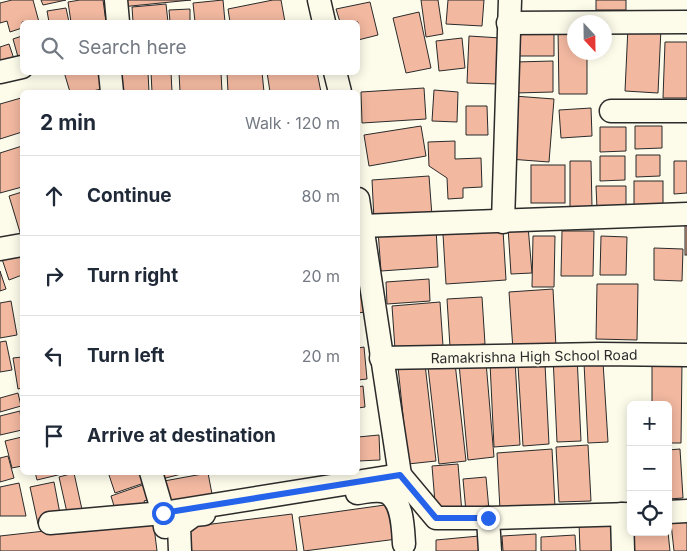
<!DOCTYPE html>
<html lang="en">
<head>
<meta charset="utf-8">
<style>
  :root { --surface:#fff; --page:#f6f6f7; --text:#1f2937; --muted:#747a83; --line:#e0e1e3 }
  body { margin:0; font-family:Inter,sans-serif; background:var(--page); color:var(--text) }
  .controls { position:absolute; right:15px; bottom:15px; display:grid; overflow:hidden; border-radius:8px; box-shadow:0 2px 12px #0003 }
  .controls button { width:45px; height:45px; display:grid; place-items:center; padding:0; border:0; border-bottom:1px solid var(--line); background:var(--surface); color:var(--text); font:25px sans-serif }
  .compass { position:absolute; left:567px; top:15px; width:45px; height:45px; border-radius:50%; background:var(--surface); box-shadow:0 2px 12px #0003; rotate:158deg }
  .stop { position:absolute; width:15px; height:15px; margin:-11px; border:4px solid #2563eb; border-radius:50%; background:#fff }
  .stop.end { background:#2563eb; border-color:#fff; box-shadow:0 1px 5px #0008 }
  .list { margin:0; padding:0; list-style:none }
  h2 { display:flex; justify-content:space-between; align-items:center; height:65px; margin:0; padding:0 20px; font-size:21px }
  h2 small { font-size:16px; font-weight:400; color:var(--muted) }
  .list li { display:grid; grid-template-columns:32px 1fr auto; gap:15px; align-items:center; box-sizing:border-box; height:80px; padding:0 20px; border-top:1px solid var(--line) }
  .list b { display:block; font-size:19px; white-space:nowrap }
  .list em { font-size:16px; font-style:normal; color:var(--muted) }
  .icon { flex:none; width:28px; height:28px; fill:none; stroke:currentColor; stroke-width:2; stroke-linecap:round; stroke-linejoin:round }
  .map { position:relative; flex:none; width:687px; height:551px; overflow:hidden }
  .search { position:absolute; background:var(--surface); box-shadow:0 2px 12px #0003; left:20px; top:20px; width:340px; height:55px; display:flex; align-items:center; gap:12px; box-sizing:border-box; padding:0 18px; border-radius:8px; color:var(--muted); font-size:19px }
  .panel { position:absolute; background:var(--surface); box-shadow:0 2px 12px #0003; left:20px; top:90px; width:340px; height:385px; border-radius:8px }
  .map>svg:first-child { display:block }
</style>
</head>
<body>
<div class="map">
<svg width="687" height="551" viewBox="0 0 687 551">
  <rect width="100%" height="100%" fill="#fdfbea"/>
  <g fill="#f2b8a0" stroke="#2b2b2b">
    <polygon points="12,0 33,0 39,22 22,22 22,28 10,32 7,21 0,23 0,3"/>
    <polygon points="41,0 66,0 43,5"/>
    <polygon points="80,0 103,0 106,22 71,22 68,2"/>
    <polygon points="120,0 191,0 121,7"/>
    <polygon points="223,0 225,22 195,22 193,3"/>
    <polygon points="273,0 281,0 285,22 230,22 228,9"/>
    <polygon points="421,0 438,0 443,34 426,37"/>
    <polygon points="448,0 484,0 482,26 446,24"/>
    <rect x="596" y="0" width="30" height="10"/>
    <polygon points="370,2 378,35 358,40 358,22 340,22 336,9"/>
    <polygon points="166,4 168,22 133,22 132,7"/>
    <polygon points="66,8 69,22 49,22 47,11"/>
    <polygon points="190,9 190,22 170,22 169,10"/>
    <polygon points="419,12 431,68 406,73 393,18"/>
    <polygon points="628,27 661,28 658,93 625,91"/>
    <polygon points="554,30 554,56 516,56 516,31"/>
    <polygon points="558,30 574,30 574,52 587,52 587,94 559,94"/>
    <polygon points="22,36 22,56 18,57 13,39"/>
    <polygon points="469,36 501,38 498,84 467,83"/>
    <polygon points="462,38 465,68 439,71 436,41"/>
    <polygon points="665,42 687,42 687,98 663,98"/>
    <polygon points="9,44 14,59 0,64 0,47"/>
    <polygon points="553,61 553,92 515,93 515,62"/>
    <polygon points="64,72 101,72 105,88 89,92 70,92"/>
    <polygon points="116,72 148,72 149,92 117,92"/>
    <polygon points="151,72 171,72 172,92 152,92"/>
    <polygon points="179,72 221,72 222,92 180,92"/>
    <polygon points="227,72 262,72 264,92 228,92"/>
    <polygon points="267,72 317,72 321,92 270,92"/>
    <polygon points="424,88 426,119 362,123 361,92"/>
    <polygon points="434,90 458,92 457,122 432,121"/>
    <polygon points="514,96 554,99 549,162 509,159"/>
    <polygon points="21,98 22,132 0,139 0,104"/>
    <polygon points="466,106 487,106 488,135 466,135"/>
    <polygon points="591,108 592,136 561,138 559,110"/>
    <polygon points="421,126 426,156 369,166 364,135"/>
    <polygon points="635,126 662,126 662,148 635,149"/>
    <polygon points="600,127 626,127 626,151 600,152"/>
    <polygon points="455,141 455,159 481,158 482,187 463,188 463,198 448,199 447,178 429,166 428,142"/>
    <polygon points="22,146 22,187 0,193 0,153"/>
    <polygon points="636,155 660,155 660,176 636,177"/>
    <polygon points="600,156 625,156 625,180 600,181"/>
    <polygon points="570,161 591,161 592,207 570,207"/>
    <polygon points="674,161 687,161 687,193 674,194"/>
    <rect x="531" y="165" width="34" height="38"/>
    <polygon points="429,176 432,216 374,220 372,180"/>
    <rect x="634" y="181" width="29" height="26"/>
    <polygon points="596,186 626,186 626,209 597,209"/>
    <polygon points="22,192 22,239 9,196"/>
    <rect x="685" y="223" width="2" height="32"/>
    <polygon points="528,226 532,273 511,274 508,227"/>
    <polygon points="436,227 438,267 381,271 378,231"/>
    <polygon points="503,230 506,280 446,284 443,234"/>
    <polygon points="562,231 594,231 593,276 561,276"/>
    <polygon points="533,236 555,236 554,287 532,287"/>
    <polygon points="601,236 627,237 626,275 600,275"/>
    <polygon points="22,248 22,275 9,280 1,256"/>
    <polygon points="654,248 683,249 682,281 654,280"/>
    <polygon points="0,271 6,289 0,291"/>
    <polygon points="429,279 430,301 387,304 386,282"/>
    <polygon points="358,281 365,312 358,313"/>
    <polygon points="597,284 638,284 637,340 596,339"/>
    <polygon points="553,289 556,347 513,350 509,292"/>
    <polygon points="482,297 485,344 450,347 447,299"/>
    <polygon points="11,301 17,335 0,338 0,303"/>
    <polygon points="440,302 443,346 395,349 392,306"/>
    <polygon points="6,341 12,370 0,372 0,342"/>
    <polygon points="364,347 367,379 358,380 358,348"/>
    <polygon points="577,356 581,441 557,442 553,357"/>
    <polygon points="22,357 22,388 18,389 13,358"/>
    <polygon points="515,361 520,445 494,447 490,363"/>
    <polygon points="486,362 494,457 468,460 459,364"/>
    <polygon points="603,362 608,442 588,443 584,363"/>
    <polygon points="652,362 682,362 681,443 668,443 668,405 652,405"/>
    <polygon points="455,363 466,461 439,464 428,367"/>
    <polygon points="425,364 436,461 408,464 398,367"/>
    <polygon points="545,364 549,444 523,446 518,366"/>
    <polygon points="363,386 365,407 358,408 358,387"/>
    <polygon points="18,393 21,406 0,412 0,398"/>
    <polygon points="20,411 22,430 0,435 0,416"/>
    <polygon points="379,435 380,460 358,461 358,437"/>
    <polygon points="22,437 22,466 12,468 5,441"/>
    <polygon points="588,445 591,501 559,502 556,447"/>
    <polygon points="552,449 555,507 500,510 497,453"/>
    <polygon points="680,449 683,498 668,499 668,450"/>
    <polygon points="8,456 14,478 0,482 0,458"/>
    <polygon points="458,464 462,513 436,515 432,466"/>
    <polygon points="35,472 62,472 62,474 37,480"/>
    <polygon points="108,472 147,472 150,481 115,493"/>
    <polygon points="160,472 189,472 162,479"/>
    <polygon points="74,473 83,514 68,517 59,477"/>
    <polygon points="208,473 212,494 168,502 164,481"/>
    <polygon points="486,477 489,510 466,512 463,479"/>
    <polygon points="54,482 61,519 38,524 30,487"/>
    <polygon points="151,482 154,498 144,501 146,506 117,516 111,496"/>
    <polygon points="19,483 26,516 0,516 0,487"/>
    <polygon points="392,504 397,539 304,551 299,517"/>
    <polygon points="292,514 297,551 191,551 188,527"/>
    <polygon points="153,519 157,551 0,551 0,536"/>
    <polygon points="612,520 614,551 580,551 579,522"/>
    <polygon points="687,522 687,551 674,551 671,523"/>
    <polygon points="631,532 668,532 670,551 629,551"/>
    <polygon points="536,534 536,551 503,551 502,536"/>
    <polygon points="575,535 576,551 541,551 541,537"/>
    <polygon points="479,536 480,551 436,551 436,540"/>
  </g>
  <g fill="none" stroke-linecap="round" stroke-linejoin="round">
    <g stroke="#2b2b2b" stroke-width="25">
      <g id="minor">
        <polyline points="116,0 118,22"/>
        <polyline points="319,0 324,22"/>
        <polyline points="508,23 687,22"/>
        <polyline points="0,72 22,67"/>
        <polyline points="110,72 112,92"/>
        <polyline points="335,72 340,92"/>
        <polyline points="611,111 687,111"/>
        <polyline points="358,199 400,475"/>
        <polyline points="503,222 510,0"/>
        <polyline points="361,226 687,214"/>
        <polyline points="0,249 22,245"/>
        <polyline points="381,358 599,354 687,355"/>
        <polyline points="151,472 163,513 165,527"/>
        <path d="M357,493c9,-1 22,-5 31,0 15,9 15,36 16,51"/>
        <polyline points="668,512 687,511"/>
        <polyline points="622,514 623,551"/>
        <polyline points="50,523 163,513 400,475 436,518 488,518"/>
        <polyline points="180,551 179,526 194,515 204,514"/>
        <polyline points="490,551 488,518 631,514"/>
      </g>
    </g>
    <use href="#minor" stroke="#fdfbea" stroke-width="22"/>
  </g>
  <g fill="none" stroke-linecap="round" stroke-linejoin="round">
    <polyline stroke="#2563eb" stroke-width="6" points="163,513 400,475 436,518 488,518"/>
  </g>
  <g text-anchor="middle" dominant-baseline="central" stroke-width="4" stroke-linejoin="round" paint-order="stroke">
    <g font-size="14" fill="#2b2b2b" stroke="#fdfbea">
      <text transform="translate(534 356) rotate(-1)">Ramakrishna High School Road</text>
    </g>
  </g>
</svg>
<div class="controls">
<button>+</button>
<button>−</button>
<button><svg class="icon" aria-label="locate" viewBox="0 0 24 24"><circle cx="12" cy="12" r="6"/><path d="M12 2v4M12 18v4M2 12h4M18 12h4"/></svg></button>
</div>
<svg class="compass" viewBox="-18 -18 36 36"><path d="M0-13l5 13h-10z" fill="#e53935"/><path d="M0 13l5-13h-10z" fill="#747a83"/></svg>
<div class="stop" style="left:163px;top:513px"></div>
<div class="stop end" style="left:488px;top:518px"></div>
<div class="search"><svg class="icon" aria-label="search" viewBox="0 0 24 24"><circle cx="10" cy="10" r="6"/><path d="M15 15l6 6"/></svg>Search here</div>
<section class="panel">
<h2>2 min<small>Walk · 120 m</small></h2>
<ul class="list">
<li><svg class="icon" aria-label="ahead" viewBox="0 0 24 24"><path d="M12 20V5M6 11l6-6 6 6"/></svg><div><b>Continue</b></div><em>80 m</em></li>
<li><svg class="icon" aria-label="right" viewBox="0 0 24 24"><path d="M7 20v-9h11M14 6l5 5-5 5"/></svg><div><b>Turn right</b></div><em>20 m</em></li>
<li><svg class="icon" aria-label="left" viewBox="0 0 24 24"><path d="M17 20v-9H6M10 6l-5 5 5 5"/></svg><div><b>Turn left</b></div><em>20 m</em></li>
<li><svg class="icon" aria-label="arrive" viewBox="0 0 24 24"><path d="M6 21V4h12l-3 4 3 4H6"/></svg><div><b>Arrive at destination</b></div></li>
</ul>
</section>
</div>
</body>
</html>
